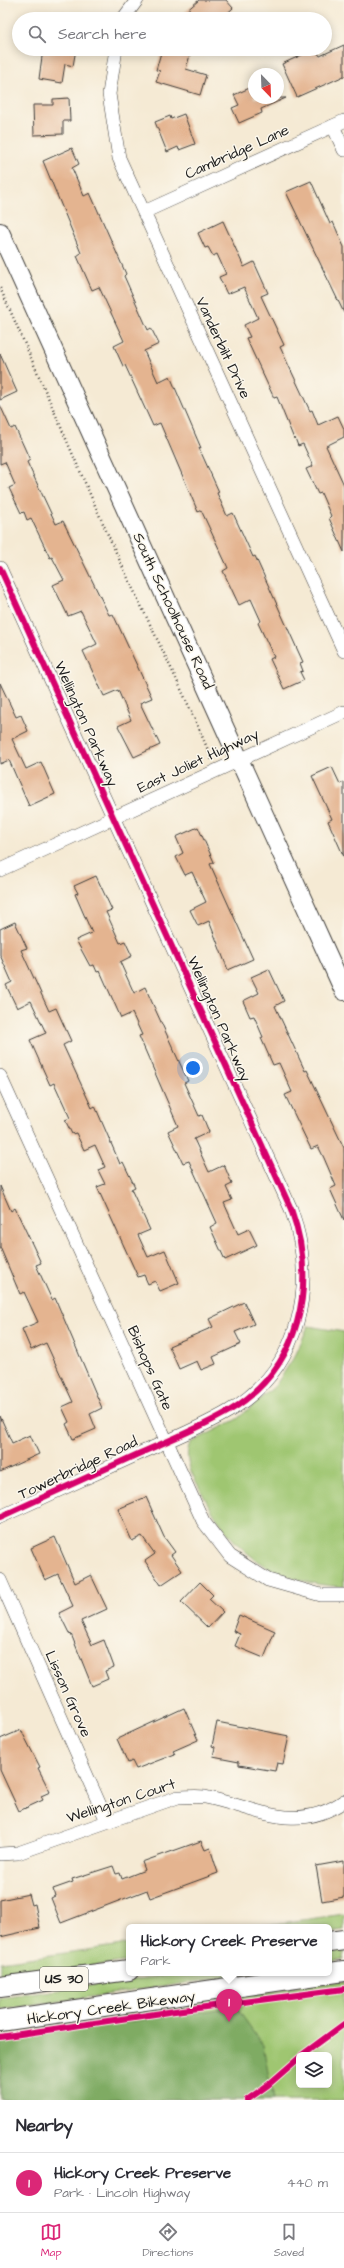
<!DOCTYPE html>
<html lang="en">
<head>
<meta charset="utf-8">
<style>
  :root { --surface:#fff; --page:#f2f2f3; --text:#2b2b33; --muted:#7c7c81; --line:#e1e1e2; --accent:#db2777 }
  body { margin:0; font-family:"Architects Daughter",sans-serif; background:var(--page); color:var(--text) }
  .controls { position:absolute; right:12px; bottom:12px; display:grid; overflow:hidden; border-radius:6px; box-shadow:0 2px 10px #0003 }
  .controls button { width:36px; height:36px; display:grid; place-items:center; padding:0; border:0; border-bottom:1px solid var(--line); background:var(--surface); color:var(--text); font:20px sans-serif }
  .compass { position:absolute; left:248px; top:68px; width:36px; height:36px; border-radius:50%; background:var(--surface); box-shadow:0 2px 10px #0003; rotate:157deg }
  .you { position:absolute; left:193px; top:1068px; width:14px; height:14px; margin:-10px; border:3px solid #fff; border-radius:50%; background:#1a73e8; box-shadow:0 0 0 6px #1a73e833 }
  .badge { display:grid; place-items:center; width:26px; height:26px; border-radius:50%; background:var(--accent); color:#fff; font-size:13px; font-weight:700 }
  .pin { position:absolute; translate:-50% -33px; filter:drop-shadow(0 1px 2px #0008) }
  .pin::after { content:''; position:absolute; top:21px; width:14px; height:12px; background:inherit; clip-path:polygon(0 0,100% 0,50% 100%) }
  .popup { position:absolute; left:126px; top:1924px; width:206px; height:52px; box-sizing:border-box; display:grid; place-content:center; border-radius:6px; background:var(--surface); filter:drop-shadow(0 1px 3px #0005); font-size:13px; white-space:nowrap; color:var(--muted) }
  .popup b { font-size:15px; color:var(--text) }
  .popup::after { content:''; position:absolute; left:50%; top:100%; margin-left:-8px; border:8px solid transparent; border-top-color:var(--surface) }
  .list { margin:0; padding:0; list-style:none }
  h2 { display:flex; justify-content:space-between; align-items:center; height:52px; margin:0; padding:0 16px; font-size:17px }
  h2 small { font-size:13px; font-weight:400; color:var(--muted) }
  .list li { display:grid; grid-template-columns:26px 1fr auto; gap:12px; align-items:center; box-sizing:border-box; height:60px; padding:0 16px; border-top:1px solid var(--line) }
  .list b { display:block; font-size:15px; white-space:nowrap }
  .list p { margin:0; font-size:13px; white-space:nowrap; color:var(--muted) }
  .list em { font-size:13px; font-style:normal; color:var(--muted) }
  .icon { flex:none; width:22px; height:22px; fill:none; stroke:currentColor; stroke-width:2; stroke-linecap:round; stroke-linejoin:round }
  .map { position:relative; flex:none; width:344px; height:2100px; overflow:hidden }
  .search { position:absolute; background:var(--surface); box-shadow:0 2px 10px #0003; left:12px; right:12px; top:12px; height:44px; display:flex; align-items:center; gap:10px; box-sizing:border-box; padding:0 14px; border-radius:22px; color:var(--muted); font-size:15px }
  .sheet { height:112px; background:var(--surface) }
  nav { display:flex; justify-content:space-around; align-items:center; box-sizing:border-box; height:56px; border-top:1px solid var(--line); background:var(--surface); font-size:11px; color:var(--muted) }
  nav a { display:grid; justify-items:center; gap:2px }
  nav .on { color:var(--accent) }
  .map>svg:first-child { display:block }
</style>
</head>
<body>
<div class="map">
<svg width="344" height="2100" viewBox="0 0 344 2100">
  <rect width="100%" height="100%" fill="#fbf7ec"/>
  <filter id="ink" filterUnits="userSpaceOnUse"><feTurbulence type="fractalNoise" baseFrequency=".025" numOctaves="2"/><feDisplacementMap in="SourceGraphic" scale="8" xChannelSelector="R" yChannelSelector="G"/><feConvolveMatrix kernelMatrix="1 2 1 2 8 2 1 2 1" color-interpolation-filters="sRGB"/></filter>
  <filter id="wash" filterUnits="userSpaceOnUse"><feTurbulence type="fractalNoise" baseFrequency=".012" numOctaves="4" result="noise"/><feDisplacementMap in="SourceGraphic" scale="16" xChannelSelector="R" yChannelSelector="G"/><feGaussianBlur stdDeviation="0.9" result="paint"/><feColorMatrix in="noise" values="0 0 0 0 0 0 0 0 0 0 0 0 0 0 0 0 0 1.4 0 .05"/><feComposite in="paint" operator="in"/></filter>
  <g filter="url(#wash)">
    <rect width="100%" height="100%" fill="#f5ead4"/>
    <g fill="#9fc671" stroke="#5e7146" fill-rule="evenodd">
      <path d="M308,1326l36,6v255c-72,-4 -113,-35 -144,-98 -8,-15 -17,-30 -10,-46l47,-24 38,-33 21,-32z"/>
      <polygon points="344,1914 344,1930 329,1932 329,1927 254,1927"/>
      <polygon points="129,1944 129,1961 0,1979 0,1962"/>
      <polygon points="344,1950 344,1960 329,1962 329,1952"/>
      <polygon points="182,1973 256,1973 0,2010 0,1998"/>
      <path d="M344,1980v6h-17l-74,10 91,-5v109h-344v-54l199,-42 -199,29v-3zM299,2055h30v30h-30z"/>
    </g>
    <polygon fill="#7fab63" stroke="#4e6440" points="236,2007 263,2045 273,2100 0,2100 0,2039"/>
    <g id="blocks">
      <g fill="#e4b490">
        <polygon points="199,0 226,0 233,8 221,19 177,19"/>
        <polygon points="344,45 344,76 297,97 282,64 315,49 320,56"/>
        <polygon points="43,49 76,49 73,66 65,64 62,83 39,79"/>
        <polygon points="162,49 171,49 190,55 186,69 206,75 200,95 156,82 160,71 156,70"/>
        <polygon points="254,86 254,98 286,98 261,109 262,113 239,123 232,108 239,105 234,95"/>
        <polygon points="69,98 70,121 63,121 63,134 34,135 33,105 53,105 53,99"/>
        <polygon points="184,114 195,144 179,150 178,147 167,152 155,122 170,116 171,119"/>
        <polygon points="72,148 79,164 72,168 84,196 90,193 126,274 124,276 148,330 151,328 159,344 144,351 158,382 170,376 201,448 199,448 219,492 217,493 227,516 233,513 253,557 255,556 303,662 300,663 303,671 300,672 304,680 284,689 270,659 274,657 258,623 261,621 251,599 239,605 223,571 228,568 201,510 198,512 160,423 153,426 125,365 123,366 114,346 124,341 99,287 92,290 77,256 81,253 43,161"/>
        <polygon points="311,181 330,224 333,222 344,247 344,313 286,192"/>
        <polygon points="223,221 244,267 254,262 268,293 261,296 284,345 280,347 310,411 312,410 318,425 338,416 344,429 344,437 326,446 344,485 344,552 329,518 331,516 321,493 318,494 306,469 313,466 303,444 298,446 295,438 294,439 277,397 274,398 246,338 250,337 244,325 258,318 244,287 227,294 219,277 226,274 217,254 213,256 208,247 205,248 198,233"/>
        <polygon points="0,354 17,392 0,400"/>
        <polygon points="0,405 11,429 15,427 30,460 27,462 56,524 63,521 109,615 113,614 152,698 140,703 160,745 134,757 118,726 131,720 118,690 104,696 83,651 97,644 81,611 68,616 53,585 64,580 52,557 50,558 31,518 27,520 24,512 21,513 9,488 15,485 5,462 0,464"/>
        <polygon points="0,683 16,717 21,715 28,731 12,739 26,769 41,762 55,794 29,806 9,760 0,764"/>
        <polygon points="332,767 340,784 344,782 344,857 328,821 332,819 312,776"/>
        <polygon points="198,827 214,862 210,864 253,959 228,970 209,921 198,926 190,910 206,902 192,872 185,875 176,857 183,853 176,837"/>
        <polygon points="96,876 112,910 106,912 120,943 125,941 132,956 120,962 134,993 145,987 188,1081 184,1083 199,1116 202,1115 209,1132 194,1139 209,1172 224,1165 232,1184 226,1187 232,1200 224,1203 238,1234 249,1229 257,1245 225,1260 210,1227 217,1223 189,1161 183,1163 168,1131 178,1126 139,1036 142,1035 132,1013 121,1018 100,971 97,972 94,965 90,966 76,940 92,933 75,894 78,893 74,886"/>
        <polygon points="15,922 27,948 21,950 49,1011 56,1008 71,1041 63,1045 92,1108 95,1106 120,1164 123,1162 135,1187 131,1189 150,1230 138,1235 148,1257 165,1250 179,1283 160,1291 155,1281 148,1284 144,1275 138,1277 97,1187 105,1184 98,1170 105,1167 95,1145 84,1150 76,1133 72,1134 65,1120 70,1118 54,1083 50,1085 30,1040 46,1033 31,1001 17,1008 6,985 12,982 0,955 0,929"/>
        <polygon points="269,969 284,1001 275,1006 305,1071 307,1070 344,1148 344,1220 330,1189 336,1186 324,1158 318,1146 311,1149 285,1095 292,1092 279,1063 273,1065 261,1038 263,1037 254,1016 250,1017 243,1001 259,993 251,977"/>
        <polygon points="0,1186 11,1211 15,1208 34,1248 41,1263 36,1265 52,1300 55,1298 102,1408 90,1414 96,1429 73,1439 66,1424 69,1422 62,1407 73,1402 46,1343 31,1350 22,1329 38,1322 24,1292 20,1294 0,1247"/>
        <polygon points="244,1302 254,1324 235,1332 241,1344 213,1357 216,1364 201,1370 197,1361 179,1369 169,1346 213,1327 209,1319"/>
        <polygon points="0,1416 12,1443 30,1435 39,1454 0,1472"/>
        <polygon points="146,1497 164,1537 175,1552 171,1555 182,1571 161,1585 145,1561 155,1554 142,1536 132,1541 118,1509"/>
        <polygon points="55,1537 75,1583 91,1575 107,1609 81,1621 92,1645 104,1640 114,1667 105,1671 108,1679 92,1686 71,1634 70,1635 59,1613 73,1606 58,1574 45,1580 31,1548"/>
        <polygon points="200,1582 213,1595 209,1599 223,1612 208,1628 181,1602"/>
        <polygon points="239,1615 275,1631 264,1658 235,1646 240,1634 233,1631"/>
        <polygon points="184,1708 198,1740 173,1751 175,1754 136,1769 132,1761 128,1763 117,1739"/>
        <polygon points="217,1722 289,1736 283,1764 277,1763 275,1771 239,1765 239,1762 213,1757 215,1747 212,1746"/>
        <polygon points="21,1730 40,1767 38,1768 50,1792 41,1796 43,1800 19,1811 0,1770 0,1739"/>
        <polygon points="201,1841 205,1850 210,1848 218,1873 150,1898 147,1890 61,1923 51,1898 55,1896 53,1889 73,1882 72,1879 113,1866 116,1874 120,1873 122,1879 145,1870 142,1862"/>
        <polygon points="344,1861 344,1897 322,1901 316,1866"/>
        <polygon points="29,1894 32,1905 35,1904 40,1928 0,1937 0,1900"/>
      </g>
    </g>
  </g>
  <g filter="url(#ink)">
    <use href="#blocks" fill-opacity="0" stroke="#3d3b38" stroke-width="1"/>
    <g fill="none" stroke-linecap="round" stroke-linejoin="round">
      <g stroke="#3d3b38" stroke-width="14">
        <g id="street">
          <polyline points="123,19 137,0"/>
          <polyline points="116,49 109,94 119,158 344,651"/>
          <polyline points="333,126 344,150"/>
          <polyline points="144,212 344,121"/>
          <path d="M0,568l291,641c27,75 10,159 -62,202 -29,17 -61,30 -91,43 -46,21 -92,42 -138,63"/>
          <polyline points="0,870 344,712"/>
          <polyline points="0,1076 203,1521 230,1556 268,1580 321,1595 344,1595"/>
          <polyline points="0,1580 107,1821"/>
          <path d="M0,1854l18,-1 160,-56c8,0 18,-1 27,0 50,10 91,38 139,4"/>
        </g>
      </g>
      <g stroke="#3d3b38" stroke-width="20">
        <polyline id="secondary" points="0,232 344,991"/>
      </g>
      <g stroke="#3d3b38" stroke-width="22">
        <g id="primary">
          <polyline points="329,1942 344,1940"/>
          <polyline points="0,1987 129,1970"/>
          <polyline points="0,2021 344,1971"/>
        </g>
      </g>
      <path stroke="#3d3b38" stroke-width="2.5" stroke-dasharray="1 3" stroke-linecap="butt" d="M0,288c39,86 75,174 114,260 32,71 69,140 98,212"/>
      <use href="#street" stroke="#fff" stroke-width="13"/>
      <use href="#secondary" stroke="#fff" stroke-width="18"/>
      <use href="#primary" stroke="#fff" stroke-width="20"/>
      <g stroke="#fbf7ec" stroke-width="8">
        <g id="cycleway">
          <path d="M0,568l291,641c27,75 10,159 -62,202 -29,17 -61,30 -91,43 -46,21 -92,42 -138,63"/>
          <polyline points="0,2037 175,2011 344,1989"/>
          <polyline points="302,2055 344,2024"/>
          <polyline points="247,2100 268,2085 299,2058"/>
        </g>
      </g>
      <use href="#cycleway" stroke="#d6006c" stroke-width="6"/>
    </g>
  </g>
  <g text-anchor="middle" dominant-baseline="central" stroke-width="3" stroke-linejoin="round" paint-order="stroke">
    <rect fill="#fbf7ec" stroke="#5f5e5a" stroke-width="1" x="40" y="1967" width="48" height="24" rx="3"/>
    <g font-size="14" font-weight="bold" fill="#1c1c1c">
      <text x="64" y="1979">US 30</text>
    </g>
    <g font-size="15" fill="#1c1c1c" stroke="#fbf7ec">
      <text transform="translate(237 152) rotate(-24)">Cambridge Lane</text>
      <text transform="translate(223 348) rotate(65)">Vanderbilt Drive</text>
      <text transform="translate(173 611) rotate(65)">South Schoolhouse Road</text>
      <text transform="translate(86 724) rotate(66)">Wellington Parkway</text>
      <text transform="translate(198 761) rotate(-25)">East Joliet Highway</text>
      <text transform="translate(219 1019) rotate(66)">Wellington Parkway</text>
      <text transform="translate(150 1368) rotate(66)">Bishops Gate</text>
      <text transform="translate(78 1468) rotate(-25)">Towerbridge Road</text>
      <text transform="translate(68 1694) rotate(66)">Lisson Grove</text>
      <text transform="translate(121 1801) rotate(-18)">Wellington Court</text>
      <text transform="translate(111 2008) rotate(-8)">Hickory Creek Bikeway</text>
    </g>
  </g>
</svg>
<div class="controls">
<button><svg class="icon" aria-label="layers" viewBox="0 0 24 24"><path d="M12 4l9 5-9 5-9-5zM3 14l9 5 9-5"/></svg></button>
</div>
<svg class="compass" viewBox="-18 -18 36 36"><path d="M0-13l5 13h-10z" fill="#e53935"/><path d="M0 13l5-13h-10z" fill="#7c7c81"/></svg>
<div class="you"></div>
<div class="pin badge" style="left:229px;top:2022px">1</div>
<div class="popup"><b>Hickory Creek Preserve</b>Park</div>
<div class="search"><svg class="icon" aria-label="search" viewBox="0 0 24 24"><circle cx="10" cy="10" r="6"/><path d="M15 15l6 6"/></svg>Search here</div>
</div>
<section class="sheet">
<h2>Nearby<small></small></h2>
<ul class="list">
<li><span class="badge">1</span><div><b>Hickory Creek Preserve</b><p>Park · Lincoln Highway</p></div><em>440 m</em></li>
</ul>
</section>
<nav>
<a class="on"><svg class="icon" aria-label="map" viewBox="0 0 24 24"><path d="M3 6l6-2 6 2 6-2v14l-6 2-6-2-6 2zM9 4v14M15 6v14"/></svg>Map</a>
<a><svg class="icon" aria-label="directions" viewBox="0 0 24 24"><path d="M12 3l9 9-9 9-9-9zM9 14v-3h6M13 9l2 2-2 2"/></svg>Directions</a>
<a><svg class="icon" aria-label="saved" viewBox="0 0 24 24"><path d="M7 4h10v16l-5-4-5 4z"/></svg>Saved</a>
</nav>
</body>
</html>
